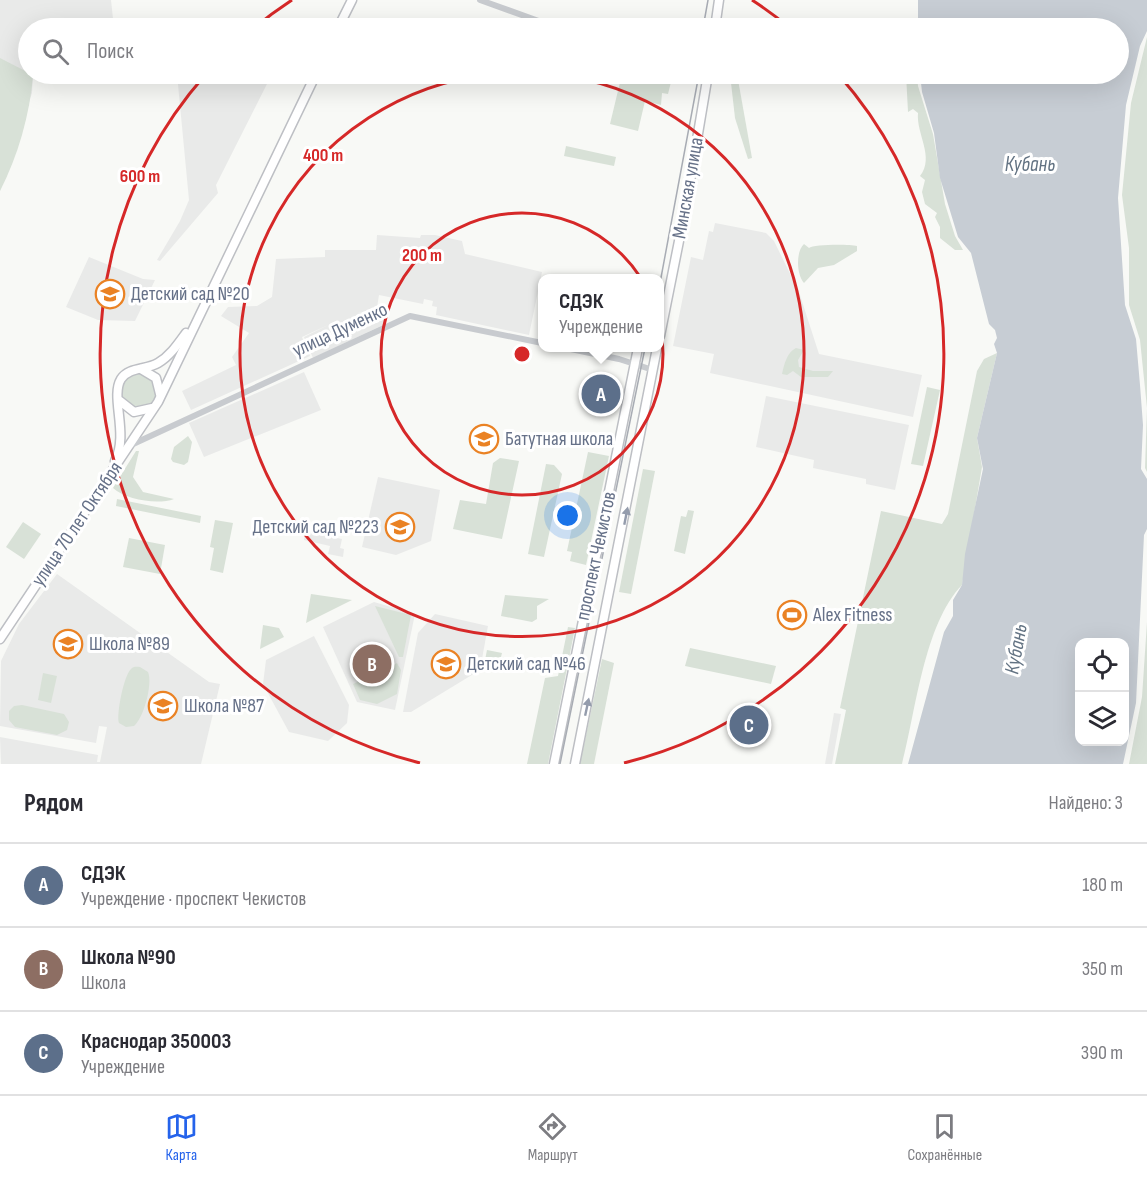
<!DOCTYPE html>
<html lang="ru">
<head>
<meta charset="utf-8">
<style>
  :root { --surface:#fff; --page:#f7f7f7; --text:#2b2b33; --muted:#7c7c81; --line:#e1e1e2; --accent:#2563eb }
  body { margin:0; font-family:"Sofia Sans Condensed",sans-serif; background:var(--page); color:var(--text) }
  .controls { position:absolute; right:18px; bottom:18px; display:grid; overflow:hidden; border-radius:12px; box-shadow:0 6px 24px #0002 }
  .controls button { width:54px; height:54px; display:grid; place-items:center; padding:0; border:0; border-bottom:2px solid var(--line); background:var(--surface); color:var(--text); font:30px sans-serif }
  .you { position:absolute; left:568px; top:516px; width:21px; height:21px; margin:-15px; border:4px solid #fff; border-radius:50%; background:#1a73e8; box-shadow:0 0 0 9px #1a73e833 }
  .badge { display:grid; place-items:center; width:39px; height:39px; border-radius:50%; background:var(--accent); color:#fff; font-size:20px; font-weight:700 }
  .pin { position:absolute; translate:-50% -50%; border:3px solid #fff; box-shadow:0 2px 6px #0006 }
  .popup { position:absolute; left:538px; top:274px; width:126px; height:78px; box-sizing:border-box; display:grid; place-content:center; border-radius:12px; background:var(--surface); filter:drop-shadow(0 2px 4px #0005); font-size:20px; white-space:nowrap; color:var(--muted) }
  .popup b { font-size:22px; color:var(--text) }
  .popup::after { content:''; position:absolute; left:50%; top:100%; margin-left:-12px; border:12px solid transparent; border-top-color:var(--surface) }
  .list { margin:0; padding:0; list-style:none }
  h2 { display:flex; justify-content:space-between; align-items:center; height:78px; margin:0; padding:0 24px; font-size:26px }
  h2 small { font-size:20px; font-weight:400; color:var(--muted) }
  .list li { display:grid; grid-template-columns:39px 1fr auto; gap:18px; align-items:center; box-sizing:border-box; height:84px; padding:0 24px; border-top:2px solid var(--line) }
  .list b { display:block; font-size:22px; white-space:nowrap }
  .list p { margin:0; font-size:20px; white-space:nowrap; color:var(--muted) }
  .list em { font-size:20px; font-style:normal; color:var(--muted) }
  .icon { flex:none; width:33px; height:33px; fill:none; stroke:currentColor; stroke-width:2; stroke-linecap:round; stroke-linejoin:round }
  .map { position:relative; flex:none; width:1147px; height:764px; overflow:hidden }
  .search { position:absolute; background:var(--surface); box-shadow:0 6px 24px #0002; left:18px; right:18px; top:18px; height:66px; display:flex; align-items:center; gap:15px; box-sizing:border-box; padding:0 21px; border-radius:33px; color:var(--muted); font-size:22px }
  .sheet { height:330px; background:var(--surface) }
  nav { display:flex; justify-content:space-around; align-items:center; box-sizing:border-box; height:84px; border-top:2px solid var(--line); background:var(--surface); font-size:16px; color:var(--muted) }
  nav a { display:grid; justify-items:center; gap:3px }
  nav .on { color:var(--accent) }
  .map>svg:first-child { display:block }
</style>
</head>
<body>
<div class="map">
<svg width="1147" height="764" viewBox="0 0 1147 764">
  <rect width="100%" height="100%" fill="#f8f9f6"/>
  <g fill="#e9eae9">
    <polygon points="0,0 111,0 114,28 28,28 28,74 33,74 32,93 0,191"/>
    <polygon points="177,74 272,74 216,185 218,193 160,261 157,260 180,221 189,200"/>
    <polygon points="715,223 766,233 774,241 799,292 819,354 922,375 913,417 710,373 714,354 673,346 691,257 703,260 709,231 713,232"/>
    <polygon points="377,235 420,238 421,235 435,235 462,241 465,254 542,272 529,335 436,315 437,307 432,306 433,301 424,299 423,304 379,295 376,314 358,312 387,319 385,324 313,358 304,337 328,325 302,337 310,356 191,410 182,391 236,365 232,357 249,333 221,316 228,307 257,306 272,297 276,259 325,257 325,250 376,250"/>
    <polygon points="89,257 143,279 155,280 135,321 98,320 66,307"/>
    <polygon points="304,372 321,410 204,457 189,423"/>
    <polygon points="766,396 909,425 895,490 866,484 866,479 813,468 814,460 756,447"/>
    <polygon points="378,477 440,490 431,541 396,555 362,547"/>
    <polygon points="305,531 342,539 340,548 344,549 343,557 328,554 330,546 304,540"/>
    <polygon points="57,574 209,682 220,684 201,764 1,764 0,737 98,755 97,762 100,762 107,727 99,726 96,743 0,726 1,661 19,624"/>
    <polygon points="374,602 415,614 395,710 357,702 323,627"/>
    <polygon points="435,614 488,626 480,670 411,712 403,712 418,633"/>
    <polygon points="314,636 349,705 347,723 328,741 289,732 263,684 266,660"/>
    <polygon points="834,713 841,714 832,764 825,764"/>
  </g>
  <g fill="#d8e1d7">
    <polygon points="1147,37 1147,472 1145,468 1147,408 1140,340 1129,305 1129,248 1122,195 1131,103"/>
    <path d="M0,58l33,17c-3,39 -15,81 -33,116z"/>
    <polygon points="622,74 673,74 668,94 662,93 661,105 645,101 638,131 610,124"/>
    <polygon points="730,74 737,74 752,158 748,159 735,118"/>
    <path d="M906,74h11l1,12 15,48 12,70 10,32 8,14h-8l-15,-12v-11l-5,-10 2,-4 -12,-9 -3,-12 3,-12 -5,-4c15,-19 -4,-42 -2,-63l-5,-4 -5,3z"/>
    <polygon points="566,146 616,157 614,166 564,156"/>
    <path d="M804,244l5,4c4,-4 41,-4 48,-2v5l-23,14 -16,3 -14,15c-8,-9 -8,-32 0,-39z"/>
    <path d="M796,348l8,2 -6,10 1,7 14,4h20l-5,6h-27l-8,-6 -6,4 -5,-1c2,-9 5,-22 14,-26z"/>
    <path d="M997,353l-20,85 5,29 -20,118c-38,39 -46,126 -60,179h-67l11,-54 -6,-2 41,-197 61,13 6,-10 29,-143 7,-12z"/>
    <circle cx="139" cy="391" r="18"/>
    <polygon points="927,387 940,390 923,466 911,464"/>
    <polygon points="188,436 192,442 188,462 184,465 173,462 171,459 174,447"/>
    <path d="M136,451h3l-6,26 10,15 31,7c-16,6 -48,1 -61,-11z"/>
    <polygon points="588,452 609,456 586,565 570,561 572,552 567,551"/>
    <polygon points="500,458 519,461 502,539 453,529 460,500 486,504 493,463"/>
    <polygon points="546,464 554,465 562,474 544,557 528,554"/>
    <polygon points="643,469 655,471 631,594 619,592"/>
    <polygon points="117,499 201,516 200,523 116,506"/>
    <polygon points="688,510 694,511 685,554 674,551 681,516 686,517"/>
    <polygon points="215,520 233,523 223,573 210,570 214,548 210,547"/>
    <polygon points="23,522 41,534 24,559 6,547"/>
    <polygon points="129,538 165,545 160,574 123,567"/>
    <polygon points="311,594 352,600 306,623"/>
    <polygon points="505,595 549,599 537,606 537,619 532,622 501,616"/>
    <polygon points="375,606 411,615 403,657 399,657"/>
    <polygon points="1147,622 1147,764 1129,764 1142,697"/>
    <polygon points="263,625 279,628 284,637 260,649"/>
    <polygon points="568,627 575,628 548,764 527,764 545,678 558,676"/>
    <polygon points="690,648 776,666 771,684 685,666"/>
    <polygon points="487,650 502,653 501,657 524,662 522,669 494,663 491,672 483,670"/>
    <polygon points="602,659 614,663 594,764 580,764"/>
    <polygon points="397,663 401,670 397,694 377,704 360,700 353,684"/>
    <path d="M140,667l8,5c5,11 -4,46 -14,54l-8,1 -7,-4c-3,-8 5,-48 12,-54 3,-3 5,-2 9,-2z"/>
    <polygon points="43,673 57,676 51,703 38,700"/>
    <polygon points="22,705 64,714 69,722 67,730 57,735 15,727 9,720 9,711 14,706"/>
  </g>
  <path fill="#c7cdd4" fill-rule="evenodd" d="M918,0h229v31l-7,15 -14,59 -8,93 7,107 11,34 4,46 3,40 -2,44 6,10v50l-3,6 -8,168 -13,61h-215l36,-132 9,-16v-16l9,-15 3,-31 18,-85 -6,-31 20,-85 -3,-9 3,-6 -2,-8 -6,-6 -18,-71 -13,-16 -18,-59 -6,-45 -12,-41 -2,-18h198v-46h-195l-5,-8zM1080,642h44v100h-44z"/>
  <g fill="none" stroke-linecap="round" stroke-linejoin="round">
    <g stroke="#bdbfc4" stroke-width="11">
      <g id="major">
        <polyline points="338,28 352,0"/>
        <polyline points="715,28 719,0"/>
        <polyline points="660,336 685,211 708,74"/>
        <polyline points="141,369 156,378 160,394"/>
        <polyline points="120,401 134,412 152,408"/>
        <path d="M115,461c14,-27 -5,-64 6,-82 8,-12 25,-9 37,-16 12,-7 20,-19 28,-30"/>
        <polyline points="0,639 158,402 316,74"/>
        <polyline points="554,764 638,348"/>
        <polyline points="575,764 657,348"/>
      </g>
    </g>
    <g stroke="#c8cbcf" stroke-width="6">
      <polyline points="480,0 558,28"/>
      <polyline points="566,348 619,359 653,370"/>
      <polyline points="131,445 410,316 542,343"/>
    </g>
    <use href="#major" stroke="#fff" stroke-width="8"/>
    <g stroke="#a8acb4" stroke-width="1.5">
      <polyline points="703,28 708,0"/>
      <polyline points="660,283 699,74"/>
      <polyline points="560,764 645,348"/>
    </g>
  </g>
  <defs><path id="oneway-solid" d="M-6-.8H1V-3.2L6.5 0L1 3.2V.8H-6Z" transform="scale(1.5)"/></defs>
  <g fill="#949cac">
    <use href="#oneway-solid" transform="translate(626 516) rotate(-79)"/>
    <use href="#oneway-solid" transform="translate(587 707) rotate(-78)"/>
  </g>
  <g fill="none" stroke="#d62828" stroke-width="3">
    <circle cx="522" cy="354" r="141"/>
    <path d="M551 74A282 282 0 1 1 493 74"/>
    <path d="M420 763A422 422 0 0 1 206 74M254 28A422 422 0 0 1 292 0M752 0A422 422 0 0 1 790 28M838 74A422 422 0 0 1 624 763"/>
  </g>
  <defs>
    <g id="school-ring" transform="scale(1.5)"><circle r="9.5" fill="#fff" stroke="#ea8224" stroke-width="1.5"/><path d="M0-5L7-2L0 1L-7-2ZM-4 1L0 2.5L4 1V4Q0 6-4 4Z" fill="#ea8224"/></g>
    <g id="stadium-ring" transform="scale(1.5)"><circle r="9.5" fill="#fff" stroke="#ea8224" stroke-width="1.5"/><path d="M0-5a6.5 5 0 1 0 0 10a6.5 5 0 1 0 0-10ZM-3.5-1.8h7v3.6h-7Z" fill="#ea8224"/></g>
  </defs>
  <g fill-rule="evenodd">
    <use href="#school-ring" x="110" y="294"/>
    <use href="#school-ring" x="484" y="439"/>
    <use href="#school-ring" x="400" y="527"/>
    <use href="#stadium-ring" x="792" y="615"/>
    <use href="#school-ring" x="68" y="644"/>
    <use href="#school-ring" x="446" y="664"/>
    <use href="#school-ring" x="163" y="706"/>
  </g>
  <g text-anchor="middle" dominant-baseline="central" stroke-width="6" stroke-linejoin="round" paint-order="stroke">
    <g font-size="20" fill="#667188" stroke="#fff">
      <text transform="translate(688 188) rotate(-80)">Минская улица</text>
      <text transform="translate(340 330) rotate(-25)">улица Думенко</text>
      <text transform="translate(77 524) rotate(-56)">улица 70 лет Октября</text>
      <text transform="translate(596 556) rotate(-78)">проспект Чекистов</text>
    </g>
    <g font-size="20" fill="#667188" stroke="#fff" text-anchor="start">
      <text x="131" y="294">Детский сад №20</text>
      <text x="505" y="439">Батутная школа</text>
      <text x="379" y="527" text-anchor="end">Детский сад №223</text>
      <text x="813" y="615">Alex Fitness</text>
      <text x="89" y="644">Школа №89</text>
      <text x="467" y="664">Детский сад №46</text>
      <text x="184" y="706">Школа №87</text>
    </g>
    <g font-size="21" font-style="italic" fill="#637383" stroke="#fff">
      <text x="1030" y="164">Кубань</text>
      <text transform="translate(1016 649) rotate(-80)">Кубань</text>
    </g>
  </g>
  <circle cx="522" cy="354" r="9" fill="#d62828" stroke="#fff" stroke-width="3"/>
  <g font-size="18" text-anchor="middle" font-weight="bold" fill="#d62828" stroke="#fff" stroke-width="6" stroke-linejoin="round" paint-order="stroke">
    <text x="323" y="161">400 m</text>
    <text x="140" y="182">600 m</text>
    <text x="422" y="261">200 m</text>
  </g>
</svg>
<div class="controls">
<button><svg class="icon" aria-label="locate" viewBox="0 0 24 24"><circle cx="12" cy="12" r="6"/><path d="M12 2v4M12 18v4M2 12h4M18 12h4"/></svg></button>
<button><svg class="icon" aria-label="layers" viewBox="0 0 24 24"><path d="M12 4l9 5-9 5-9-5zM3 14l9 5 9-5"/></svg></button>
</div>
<div class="you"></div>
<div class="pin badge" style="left:601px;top:394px;background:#5c6f8a">A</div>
<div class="popup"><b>СДЭК</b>Учреждение</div>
<div class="pin badge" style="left:372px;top:664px;background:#8d6e63">B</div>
<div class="pin badge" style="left:749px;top:725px;background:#5c6f8a">C</div>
<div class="search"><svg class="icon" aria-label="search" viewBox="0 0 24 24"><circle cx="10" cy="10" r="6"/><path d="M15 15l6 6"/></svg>Поиск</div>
</div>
<section class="sheet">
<h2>Рядом<small>Найдено: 3</small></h2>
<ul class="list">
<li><span class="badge" style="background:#5c6f8a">A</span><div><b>СДЭК</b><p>Учреждение · проспект Чекистов</p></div><em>180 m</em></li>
<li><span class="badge" style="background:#8d6e63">B</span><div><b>Школа №90</b><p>Школа</p></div><em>350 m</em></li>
<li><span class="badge" style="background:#5c6f8a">C</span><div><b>Краснодар 350003</b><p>Учреждение</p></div><em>390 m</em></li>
</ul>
</section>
<nav>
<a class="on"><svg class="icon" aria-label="map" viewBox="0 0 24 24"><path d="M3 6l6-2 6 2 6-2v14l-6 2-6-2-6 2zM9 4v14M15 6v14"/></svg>Карта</a>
<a><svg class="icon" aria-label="directions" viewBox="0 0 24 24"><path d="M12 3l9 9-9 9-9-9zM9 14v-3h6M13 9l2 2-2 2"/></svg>Маршрут</a>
<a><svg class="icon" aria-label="saved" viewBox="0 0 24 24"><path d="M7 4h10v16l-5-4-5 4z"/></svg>Сохранённые</a>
</nav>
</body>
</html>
